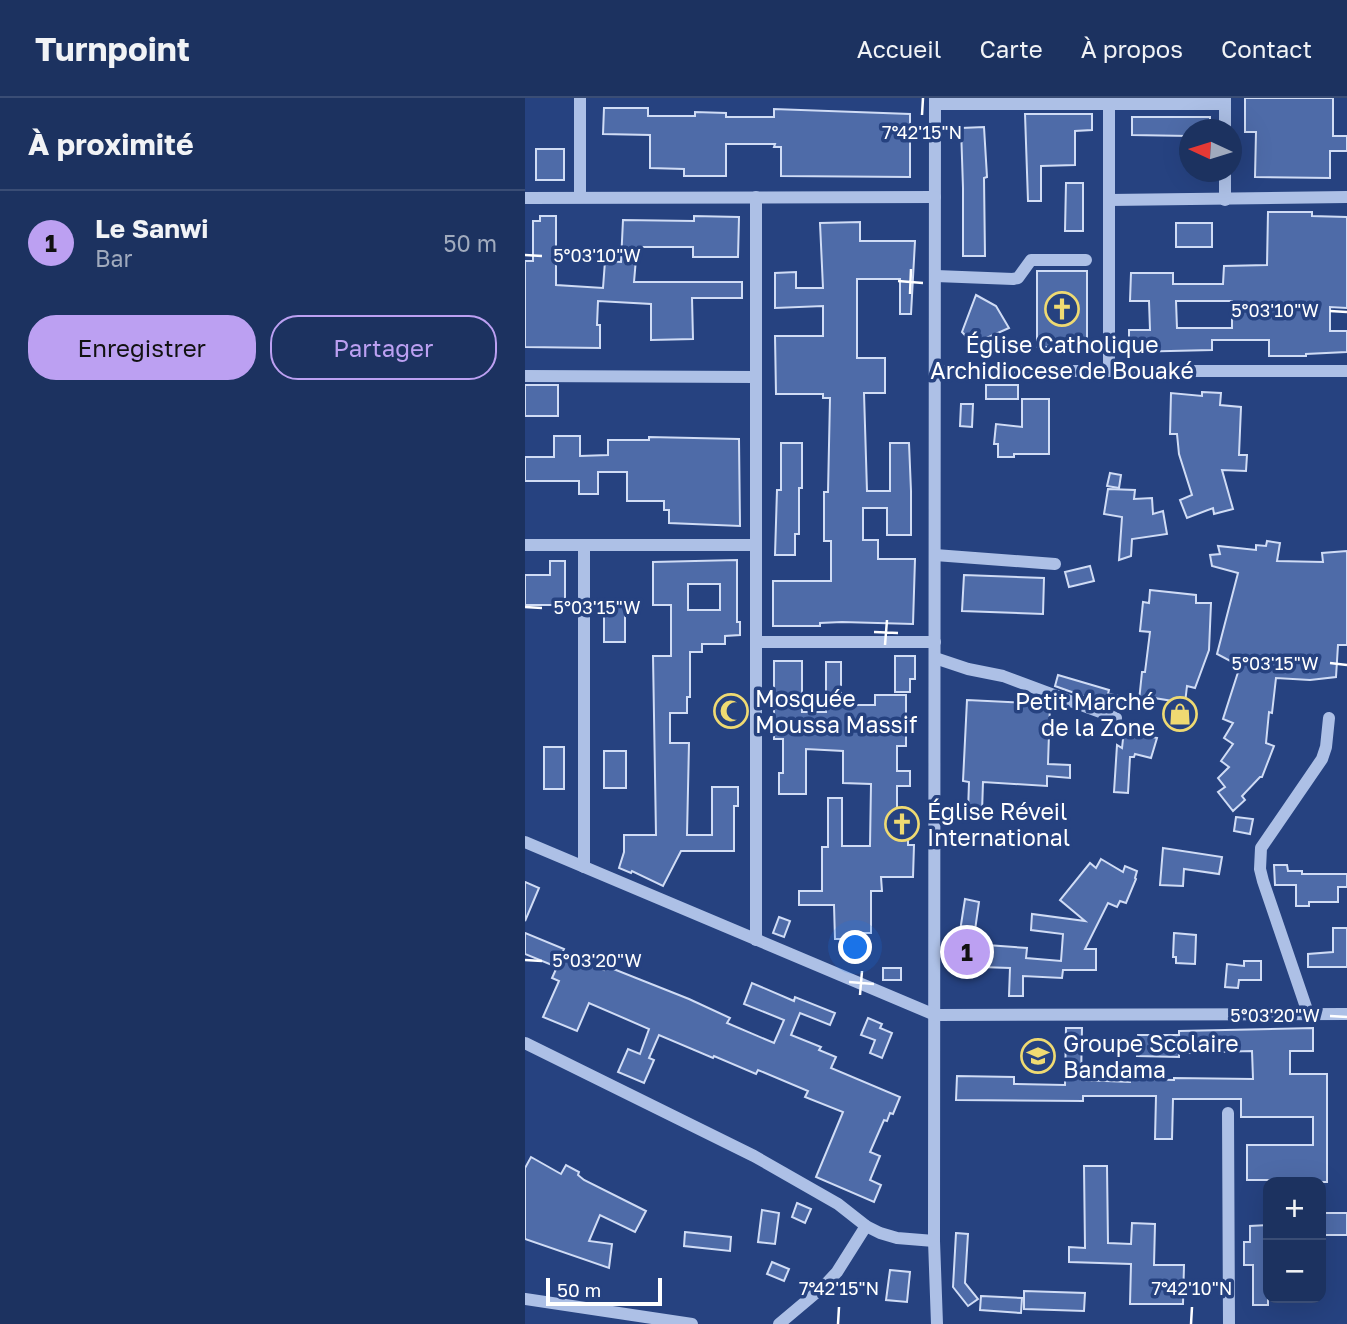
<!DOCTYPE html>
<html lang="fr">
<head>
<meta charset="utf-8">
<style>
  :root { --surface:#1c3260; --page:#293e69; --text:#f1f3f6; --muted:#a0aabd; --line:#3a4d75; --accent:#bca0f2 }
  body { margin:0; font-family:"Golos Text",sans-serif; background:var(--page); color:var(--text) }
  .controls { position:absolute; right:21px; bottom:21px; display:grid; overflow:hidden; border-radius:14px; box-shadow:0 7px 28px #0002 }
  .controls button { width:63px; height:63px; display:grid; place-items:center; padding:0; border:0; border-bottom:2px solid var(--line); background:var(--surface); color:var(--text); font:35px sans-serif }
  .compass { position:absolute; left:654px; top:21px; width:63px; height:63px; border-radius:50%; background:var(--surface); box-shadow:0 7px 28px #0002; rotate:274deg }
  .scale { position:absolute; left:21px; bottom:18px; width:116px; box-sizing:border-box; padding-left:7px; border:4px solid #fff; border-top:0; font-size:19px; line-height:24px; white-space:nowrap; color:#fff; -webkit-text-stroke:5px #264280; paint-order:stroke }
  .you { position:absolute; left:331px; top:850px; width:24px; height:24px; margin:-18px; border:5px solid #fff; border-radius:50%; background:#1a73e8; box-shadow:0 0 0 10px #1a73e833 }
  .badge { display:grid; place-items:center; width:46px; height:46px; border-radius:50%; background:var(--accent); color:#111; font-size:23px; font-weight:700 }
  .pin { position:absolute; translate:-50% -50%; border:4px solid #fff; box-shadow:0 2px 7px #0006 }
  .list { margin:0; padding:0; list-style:none }
  h2 { display:flex; justify-content:space-between; align-items:center; height:91px; margin:0; padding:0 28px; font-size:30px }
  h2 small { font-size:23px; font-weight:400; color:var(--muted) }
  .list li { display:grid; grid-template-columns:46px 1fr auto; gap:21px; align-items:center; box-sizing:border-box; height:105px; padding:0 28px; border-top:2px solid var(--line) }
  .list b { display:block; font-size:26px; white-space:nowrap }
  .list p { margin:0; font-size:23px; white-space:nowrap; color:var(--muted) }
  .list em { font-size:23px; font-style:normal; color:var(--muted) }
  .actions { display:flex; gap:14px; padding:21px 28px }
  .actions a { flex:1; padding:16px 0; border:2px solid var(--accent); border-radius:28px; text-align:center; font-size:24px; color:var(--accent) }
  .actions .main { background:var(--accent); color:#111 }
  .map { position:relative; flex:none; width:822px; height:1226px; overflow:hidden }
  header { display:flex; align-items:center; gap:42px; box-sizing:border-box; height:98px; padding:0 35px; background:var(--surface); border-bottom:2px solid var(--line) }
  header strong { font-size:33px }
  nav { display:flex; gap:38px; margin-inline-start:auto; font-size:24px }
  main { display:flex }
  aside { flex:1; background:var(--surface) }
  .map>svg:first-child { display:block }
</style>
</head>
<body>
<header>
<strong>Turnpoint</strong>
<nav><a>Accueil</a><a>Carte</a><a>À propos</a><a>Contact</a></nav>
</header>
<main>
<aside>
<h2>À proximité<small></small></h2>
<ul class="list">
<li><span class="badge">1</span><div><b>Le Sanwi</b><p>Bar</p></div><em>50 m</em></li>
</ul>
<div class="actions"><a class="main">Enregistrer</a><a>Partager</a></div>
</aside>
<div class="map">
<svg width="822" height="1226" viewBox="0 0 822 1226">
  <rect width="100%" height="100%" fill="#264280"/>
  <g fill="#4e6ba8" stroke="#d0dcf5" stroke-width="2" fill-rule="evenodd">
    <polygon points="720,0 808,0 808,38 822,38 822,53 805,53 805,80 730,79 731,34 720,34"/>
    <polygon points="79,10 123,10 123,18 170,18 170,14 201,15 201,19 249,19 249,11 385,16 385,79 256,78 256,49 249,49 250,46 201,46 201,78 159,78 159,71 125,70 125,37 78,36"/>
    <polygon points="500,16 567,16 567,32 550,33 550,67 516,68 516,103 503,103"/>
    <polygon points="607,19 685,19 685,32 664,32 664,38 607,37"/>
    <polygon points="459,29 462,79 459,80 460,158 438,158 438,90 436,30"/>
    <rect x="11" y="51" width="28" height="31"/>
    <polygon points="541,85 558,85 558,133 540,133"/>
    <path d="M743,114h44v4l35,1v91l-17,-1v24h17v21l-41,2v2h-37v-16h-57v10l-83,2v-22h21l-1,-29h-19l1,-28h42v11h50l1,-18 43,-1zM651,203h56v27h-55z"/>
    <polygon points="15,118 31,118 31,187 78,190 80,163 96,164 98,122 169,123 169,118 214,119 213,159 168,159 168,149 112,149 109,184 217,184 217,200 167,200 168,241 126,242 126,206 73,203 72,227 75,227 75,250 0,249 0,163 8,163 8,123 15,123"/>
    <polygon points="335,124 335,143 390,143 386,216 375,216 375,181 332,181 332,260 360,260 360,295 339,295 342,393 365,393 365,345 384,345 386,393 386,437 362,437 362,410 338,410 338,442 353,442 353,461 390,461 388,526 317,524 295,525 295,528 248,528 248,483 306,483 306,443 299,443 299,394 303,394 305,300 298,300 298,296 251,296 250,238 298,238 298,208 250,210 250,175 271,174 271,190 298,190 295,125"/>
    <rect x="651" y="125" width="36" height="24"/>
    <rect x="512" y="173" width="50" height="76"/>
    <polygon points="451,197 471,208 484,230 448,246 437,234"/>
    <rect x="0" y="287" width="33" height="31"/>
    <rect x="461" y="287" width="32" height="14"/>
    <polygon points="677,294 696,295 695,307 716,309 714,357 722,357 721,373 697,372 708,411 689,416 688,410 662,420 655,402 667,397 654,356 652,336 645,336 646,295 677,298"/>
    <polygon points="497,301 524,301 524,356 489,356 489,359 473,359 473,346 469,346 471,326 497,329"/>
    <polygon points="436,306 448,306 447,329 435,328"/>
    <polygon points="29,338 55,338 55,358 83,357 83,342 124,342 124,339 214,341 215,428 144,425 144,412 139,412 139,403 102,403 102,374 73,374 73,396 54,396 54,383 0,383 0,359 29,359"/>
    <polygon points="256,345 277,345 277,390 274,390 274,436 270,436 270,457 250,457 252,392 256,392"/>
    <polygon points="585,375 596,377 594,390 582,388"/>
    <polygon points="583,391 610,392 609,401 627,400 628,416 638,413 642,436 607,441 606,458 594,462 597,419 579,416"/>
    <polygon points="742,443 755,445 752,463 798,464 797,455 822,453 822,547 813,547 811,579 785,582 751,580 747,615 744,614 741,645 749,648 737,679 735,679 717,698 720,702 708,713 693,694 700,689 693,680 704,669 696,663 708,646 699,640 708,625 698,621 715,568 692,556 713,475 687,468 685,457 695,456 693,448 731,452 731,447 741,448"/>
    <path d="M212,462v62h3v13l-15,1v8h-23v8h-12v45h-3v16h-17v30h19l-2,92h25v-48h26v19h-4v45h-53l-18,35 -31,-15 -1,2 -12,-5 5,-16v-17h32l-3,-179h18v-51h-18v-43zM163,486h32v26h-32z"/>
    <polygon points="25,463 40,463 40,507 0,507 0,477 25,477"/>
    <polygon points="565,468 569,483 544,489 540,474"/>
    <polygon points="439,477 519,480 518,516 437,513"/>
    <polygon points="625,492 671,497 671,505 686,505 684,552 670,590 662,588 660,605 629,600 629,605 614,603 617,574 620,574 625,534 615,533 618,504 624,505"/>
    <rect x="79" y="507" width="21" height="37"/>
    <polygon points="370,558 390,558 390,581 385,581 385,594 370,594"/>
    <polygon points="249,563 277,563 277,614 301,614 301,564 316,564 316,607 350,607 350,597 381,597 381,648 372,648 372,673 385,673 385,688 372,688 372,724 383,724 383,747 389,747 388,779 356,779 357,793 346,793 346,835 334,835 334,850 319,850 319,841 310,841 309,807 274,807 274,793 297,793 297,749 303,749 303,700 317,700 317,748 345,748 346,686 318,685 318,653 281,651 281,696 254,696 254,675 258,675 258,641 249,641"/>
    <polygon points="533,577 584,592 583,596 610,600 608,611 566,601 530,588"/>
    <polygon points="442,602 525,606 523,666 545,667 545,680 522,678 522,688 458,684 457,714 443,714 444,684 438,683"/>
    <polygon points="599,632 619,634 618,637 632,640 626,660 610,656 609,659 605,659 603,695 589,694 592,647 597,650"/>
    <rect x="19" y="649" width="20" height="42"/>
    <rect x="79" y="653" width="22" height="37"/>
    <polygon points="711,719 728,721 725,736 709,733"/>
    <polygon points="638,750 697,759 694,776 659,771 658,788 635,787"/>
    <polygon points="576,761 598,774 600,768 612,773 610,780 611,781 601,805 595,803 592,809 583,805 560,851 571,851 571,872 538,872 537,880 498,878 498,898 484,898 485,870 456,869 456,872 434,871 435,861 431,861 433,846 440,801 454,804 448,846 502,850 501,860 536,863 538,836 506,832 507,816 560,823 535,802 565,765 571,770"/>
    <polygon points="749,767 762,767 763,773 777,773 777,776 822,776 822,789 813,789 813,804 784,804 784,808 771,808 771,787 750,787"/>
    <polygon points="0,784 14,790 0,823"/>
    <polygon points="254,819 265,823 259,839 248,835"/>
    <polygon points="808,830 822,830 822,869 783,869 783,856 808,854"/>
    <polygon points="0,835 39,851 37,855 79,872 81,868 164,901 205,920 202,925 249,945 259,922 219,906 227,885 269,903 270,899 310,915 305,927 275,915 266,937 296,949 294,952 311,959 306,970 375,999 368,1016 365,1015 362,1023 359,1022 345,1054 355,1058 345,1082 356,1087 349,1104 291,1079 318,1014 280,999 283,993 233,972 231,976 189,958 188,960 134,937 124,960 129,962 119,985 93,974 103,951 115,956 124,931 64,905 52,933 18,919 34,883 27,880 32,869 0,856"/>
    <polygon points="649,835 671,837 670,866 651,865 651,859 648,859"/>
    <polygon points="719,863 736,863 736,882 714,882 713,890 700,889 702,866 719,868"/>
    <rect x="358" y="870" width="18" height="12"/>
    <polygon points="343,920 357,926 355,930 367,935 357,960 345,955 350,942 336,937"/>
    <polygon points="541,930 557,930 556,982 605,984 605,981 649,982 649,980 728,981 727,953 654,955 654,959 612,958 613,937 654,937 654,933 788,930 788,953 765,953 765,976 802,976 802,1084 788,1084 788,1082 722,1082 722,1047 788,1047 788,1019 716,1019 716,1001 648,1001 647,1041 630,1041 631,998 558,998 558,1003 431,1002 432,978 489,979 489,986 540,987"/>
    <polygon points="6,1059 36,1076 41,1067 54,1074 53,1077 59,1082 121,1113 110,1134 75,1117 64,1143 87,1146 84,1170 0,1141 0,1070"/>
    <polygon points="559,1068 582,1068 583,1145 606,1146 607,1125 630,1126 629,1167 659,1167 658,1206 605,1206 606,1166 544,1164 544,1149 560,1150"/>
    <polygon points="272,1105 286,1111 280,1125 267,1119"/>
    <polygon points="237,1112 254,1115 250,1146 233,1144"/>
    <rect x="796" y="1115" width="26" height="22"/>
    <polygon points="743,1127 743,1207 728,1207 728,1167 719,1167 719,1144 725,1144 725,1128"/>
    <polygon points="160,1134 206,1139 205,1153 159,1148"/>
    <polygon points="431,1135 443,1136 440,1185 453,1201 443,1208 428,1189"/>
    <polygon points="247,1164 264,1171 259,1183 242,1176"/>
    <polygon points="365,1172 385,1174 382,1204 361,1202"/>
    <polygon points="499,1193 560,1195 559,1213 499,1211"/>
    <polygon points="456,1198 497,1200 496,1215 455,1212"/>
  </g>
  <g fill="none" stroke-linecap="round" stroke-linejoin="round">
    <g stroke="#adc0e6" stroke-width="12">
      <polyline points="410,0 409,1143 412,1226"/>
      <polyline points="700,0 700,32"/>
      <polyline points="410,6 700,6"/>
      <polyline points="55,99 55,0"/>
      <polyline points="0,100 410,99"/>
      <polyline points="584,102 822,99"/>
      <polyline points="700,102 700,74"/>
      <polyline points="411,178 488,181 493,180 506,162 561,162"/>
      <polyline points="410,273 822,273"/>
      <polyline points="584,273 584,6"/>
      <polyline points="0,278 231,279"/>
      <polyline points="0,447 231,447"/>
      <polyline points="410,457 530,466"/>
      <polyline points="231,544 410,544"/>
      <polyline points="410,560 443,571 478,578 591,620"/>
      <polyline points="0,744 410,917 822,916"/>
      <polyline points="59,769 59,447"/>
      <polyline points="231,842 231,99"/>
      <polyline points="783,915 738,783 735,771 736,750 797,661 801,649 804,620"/>
      <polyline points="0,945 229,1058 313,1106 341,1128 355,1135 372,1140 409,1143"/>
      <polyline points="703,1015 704,1226"/>
      <polyline points="0,1201 167,1226"/>
      <polyline points="254,1226 298,1189 312,1174 341,1128"/>
    </g>
  </g>
  <path fill="none" stroke="#fff" stroke-width="2.5" d="M397,17l1,-17M0,157l17,1M373,183l25,2M385,196l1,-25M805,213l17,1M0,509l17,1M349,534l24,1M360,547l2,-25M805,565l17,2M0,862l17,1M324,884l25,2M335,897l2,-24M805,918l17,1M313,1226l1,-17M666,1226l1,-17"/>
  <defs>
    <g id="church-ring" transform="scale(1.75)"><circle r="9.5" fill="#264280" stroke="#efda72" stroke-width="1.5"/><path d="M-1.2-6h2.4v3.5h3.3v2.4h-3.3V6h-2.4V-.1h-3.3v-2.4h3.3Z" fill="#efda72"/></g>
    <g id="mosque-ring" transform="scale(1.75)"><circle r="9.5" fill="#264280" stroke="#efda72" stroke-width="1.5"/><path d="M3.5-4.9A6 6 0 1 0 3.5 4.9A5 5 0 1 1 3.5-4.9Z" fill="#efda72"/></g>
    <g id="shop-ring" transform="scale(1.75)"><circle r="9.5" fill="#264280" stroke="#efda72" stroke-width="1.5"/><path d="M-5-2.5h2.3a2.7 3.5 0 0 1 5.4 0H5L5.5 6h-11ZM-1.5-2.5h3a1.5 2.3 0 0 0-3 0Z" fill="#efda72"/></g>
    <g id="school-ring" transform="scale(1.75)"><circle r="9.5" fill="#264280" stroke="#efda72" stroke-width="1.5"/><path d="M0-5L7-2L0 1L-7-2ZM-4 1L0 2.5L4 1V4Q0 6-4 4Z" fill="#efda72"/></g>
  </defs>
  <g fill-rule="evenodd">
    <use href="#church-ring" x="537" y="211"/>
    <use href="#mosque-ring" x="206" y="613"/>
    <use href="#shop-ring" x="655" y="616"/>
    <use href="#church-ring" x="377" y="726"/>
    <use href="#school-ring" x="513" y="958"/>
  </g>
  <g text-anchor="middle" dominant-baseline="central" stroke-width="7" stroke-linejoin="round" paint-order="stroke">
    <g font-size="23" fill="#fff" stroke="#264280" text-anchor="start">
      <text x="537" y="246" text-anchor="middle">Église Catholique<tspan x="537" dy="26">Archidiocese de Bouaké</tspan></text>
      <text x="230" y="600">Mosquée<tspan x="230" dy="26">Moussa Massif</tspan></text>
      <text x="630" y="603" text-anchor="end">Petit Marché<tspan x="630" dy="26">de la Zone</tspan></text>
      <text x="402" y="713">Église Réveil<tspan x="402" dy="26">International</tspan></text>
      <text x="538" y="945">Groupe Scolaire<tspan x="538" dy="26">Bandama</tspan></text>
    </g>
  </g>
  <g font-size="18" text-anchor="middle" fill="#fff" stroke="#264280" stroke-width="7" stroke-linejoin="round" paint-order="stroke">
    <text x="397" y="41">7°42'15"N</text>
    <text x="72" y="164">5°03'10"W</text>
    <text x="750" y="219">5°03'10"W</text>
    <text x="72" y="516">5°03'15"W</text>
    <text x="750" y="572">5°03'15"W</text>
    <text x="72" y="869">5°03'20"W</text>
    <text x="750" y="924">5°03'20"W</text>
    <text x="314" y="1197">7°42'15"N</text>
    <text x="667" y="1197">7°42'10"N</text>
  </g>
</svg>
<div class="controls">
<button>+</button>
<button>−</button>
</div>
<svg class="compass" viewBox="-18 -18 36 36"><path d="M0-13l5 13h-10z" fill="#e53935"/><path d="M0 13l5-13h-10z" fill="#a0aabd"/></svg>
<div class="scale">50 m</div>
<div class="you"></div>
<div class="pin badge" style="left:442px;top:854px">1</div>
</div>
</main>
</body>
</html>
